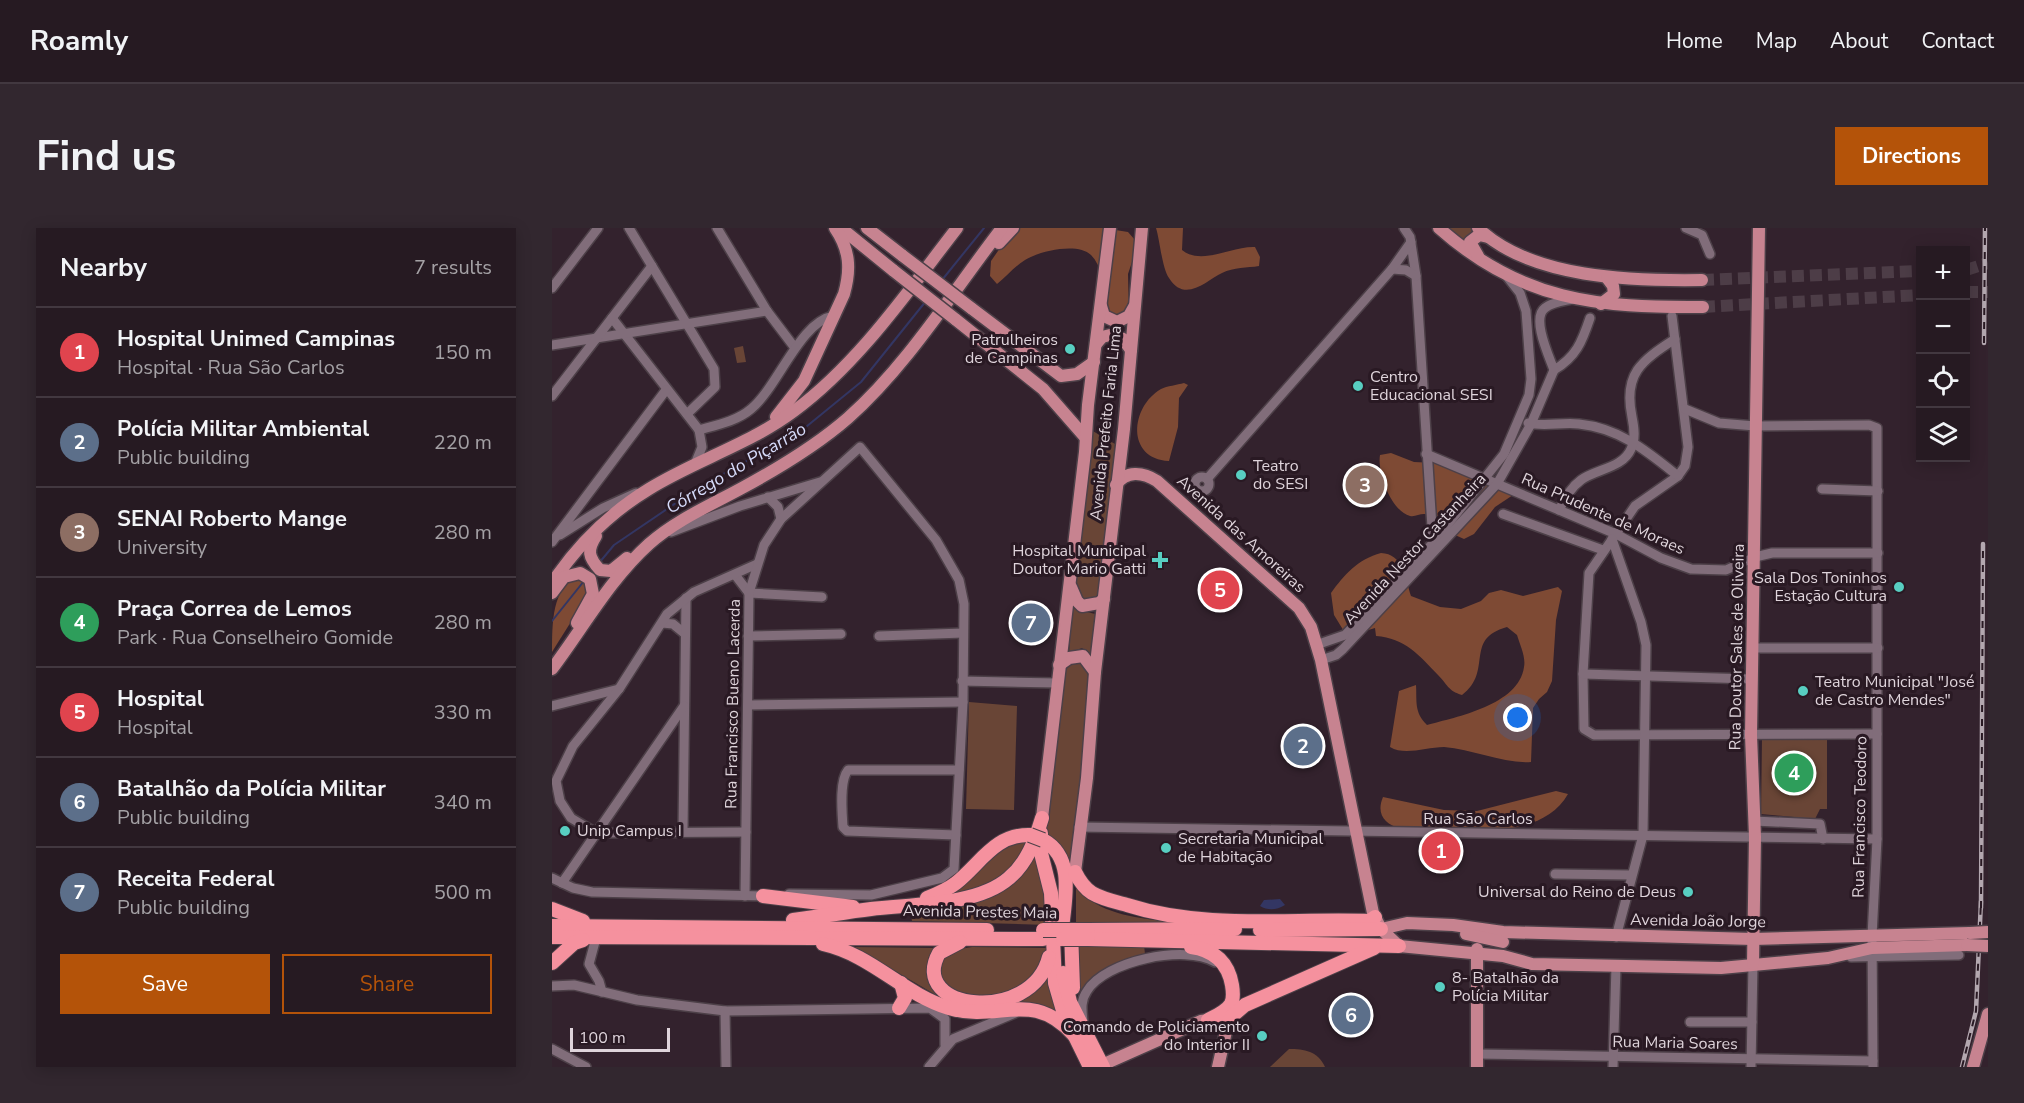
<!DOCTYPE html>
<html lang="en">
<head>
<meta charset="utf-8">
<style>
  :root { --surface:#261a22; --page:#32272f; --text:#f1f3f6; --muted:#a4a1a5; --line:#423840; --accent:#b45309 }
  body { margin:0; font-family:"Nunito Sans",sans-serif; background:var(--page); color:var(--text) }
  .controls { position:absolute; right:18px; top:18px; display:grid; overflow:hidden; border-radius:0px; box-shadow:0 3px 15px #0003 }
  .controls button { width:54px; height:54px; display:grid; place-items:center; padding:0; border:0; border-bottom:2px solid var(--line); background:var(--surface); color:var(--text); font:30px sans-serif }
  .scale { position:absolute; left:18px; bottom:15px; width:100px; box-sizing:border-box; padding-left:6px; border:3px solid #dfd4db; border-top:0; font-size:16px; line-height:21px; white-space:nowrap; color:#dfd4db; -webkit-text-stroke:4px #291923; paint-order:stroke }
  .you { position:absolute; left:966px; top:490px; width:21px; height:21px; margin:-15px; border:4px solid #fff; border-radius:50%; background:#1a73e8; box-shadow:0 0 0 9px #1a73e833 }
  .badge { display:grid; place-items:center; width:39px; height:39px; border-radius:50%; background:var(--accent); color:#fff; font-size:20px; font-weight:700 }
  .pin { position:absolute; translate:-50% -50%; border:3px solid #fff; box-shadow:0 2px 6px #0006 }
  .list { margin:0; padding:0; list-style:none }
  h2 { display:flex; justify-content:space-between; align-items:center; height:78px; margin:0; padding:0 24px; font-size:26px }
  h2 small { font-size:20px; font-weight:400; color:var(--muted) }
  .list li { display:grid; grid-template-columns:39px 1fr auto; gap:18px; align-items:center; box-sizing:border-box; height:90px; padding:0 24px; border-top:2px solid var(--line) }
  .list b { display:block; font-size:22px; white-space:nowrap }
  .list p { margin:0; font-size:20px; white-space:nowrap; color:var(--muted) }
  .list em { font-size:20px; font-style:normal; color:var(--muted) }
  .actions { display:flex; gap:12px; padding:18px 24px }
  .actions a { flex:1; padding:14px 0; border:2px solid var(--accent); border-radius:0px; text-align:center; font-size:21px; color:var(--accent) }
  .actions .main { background:var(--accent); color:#fff }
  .icon { flex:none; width:33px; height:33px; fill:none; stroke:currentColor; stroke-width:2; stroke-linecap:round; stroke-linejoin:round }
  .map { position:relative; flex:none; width:1436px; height:839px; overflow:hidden; border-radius:0px }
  header { display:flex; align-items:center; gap:36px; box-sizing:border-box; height:84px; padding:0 30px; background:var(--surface); border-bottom:2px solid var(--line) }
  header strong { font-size:28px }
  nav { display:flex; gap:33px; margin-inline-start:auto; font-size:21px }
  .intro { display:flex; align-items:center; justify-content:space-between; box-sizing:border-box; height:144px; padding:0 36px }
  h1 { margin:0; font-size:42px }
  .button { padding:15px 27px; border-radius:0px; background:var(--accent); color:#fff; font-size:21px; font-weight:700 }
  main { display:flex; gap:36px; padding:0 36px }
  aside { flex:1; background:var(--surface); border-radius:0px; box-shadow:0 3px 15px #0003 }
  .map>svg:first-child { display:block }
</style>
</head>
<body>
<header>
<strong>Roamly</strong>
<nav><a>Home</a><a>Map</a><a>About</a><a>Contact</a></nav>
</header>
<div class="intro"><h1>Find us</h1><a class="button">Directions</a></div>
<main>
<aside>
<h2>Nearby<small>7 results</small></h2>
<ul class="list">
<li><span class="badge" style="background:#e0444e">1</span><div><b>Hospital Unimed Campinas</b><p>Hospital · Rua São Carlos</p></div><em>150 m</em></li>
<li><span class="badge" style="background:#5c6f8a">2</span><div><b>Polícia Militar Ambiental</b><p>Public building</p></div><em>220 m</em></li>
<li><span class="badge" style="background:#8d6e63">3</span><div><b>SENAI Roberto Mange</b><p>University</p></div><em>280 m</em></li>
<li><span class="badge" style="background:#2e9e5b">4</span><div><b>Praça Correa de Lemos</b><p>Park · Rua Conselheiro Gomide</p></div><em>280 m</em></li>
<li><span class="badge" style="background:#e0444e">5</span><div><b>Hospital</b><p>Hospital</p></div><em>330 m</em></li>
<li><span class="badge" style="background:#5c6f8a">6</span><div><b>Batalhão da Polícia Militar</b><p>Public building</p></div><em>340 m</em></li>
<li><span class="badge" style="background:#5c6f8a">7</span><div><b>Receita Federal</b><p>Public building</p></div><em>500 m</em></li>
</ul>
<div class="actions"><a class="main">Save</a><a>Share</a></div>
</aside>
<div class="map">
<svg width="1436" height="839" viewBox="0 0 1436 839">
  <rect width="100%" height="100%" fill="#33222d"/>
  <g fill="#694536">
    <polygon points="890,0 922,0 927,4 911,18"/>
    <polygon points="191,118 194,134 185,135 182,120"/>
    <polygon points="539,202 563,216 547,366 540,372 533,372 527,368 523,356"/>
    <polygon points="520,380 543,386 540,427 530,420 517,425"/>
    <polygon points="523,432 532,436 539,447 530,548 518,638 511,621 493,606 512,443"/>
    <polygon points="417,474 465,478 462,582 414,581"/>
    <polygon points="1210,510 1275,510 1275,581 1268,581 1263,591 1209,586"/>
    <path d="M477,612c-26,42 -34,45 -82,55l64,-52z"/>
    <polygon points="484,622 491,646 496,697 360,693 358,683 443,666"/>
    <path d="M524,660c23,25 57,30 90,33v4l-90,-1z"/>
    <polygon points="592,717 593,726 544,747 529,762 522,718"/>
    <polygon points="302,719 385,720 376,730 377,748 384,767"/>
    <path d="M420,719l76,1c-2,7 -3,16 -7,23 -13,29 -64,29 -90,21l-12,-20 2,-13 13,-9z"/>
    <polygon points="498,745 507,788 490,778 463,776 483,761"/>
    <path d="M737,821c15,0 29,2 36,18h-55z"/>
  </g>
  <g fill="#7e4a34">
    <path d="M462,0h89l25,4 7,8v13l-7,21 1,42 -8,7 -10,3 -8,-8c0,-19 3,-48 -12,-63 -13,-13 -52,-4 -66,5 -11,7 -18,16 -28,24l-7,-8 1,-15z"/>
    <path d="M604,0h27l-1,22c20,16 49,-4 73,-3l5,10 -1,9c-12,2 -25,1 -37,7 -15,7 -37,31 -53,5 -7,-10 -9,-37 -13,-50z"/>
    <path d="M632,155l4,2 -9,13 -1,29 -9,34c-43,-2 -39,-54 -8,-72 6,-3 16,-4 23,-6z"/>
    <path d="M839,225l23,9 21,1 81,30 -21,14 -21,27 -10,5 -9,-4 -12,-19c-6,0 -13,-2 -19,-2 -5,0 -9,3 -14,2 -19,-5 -33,-44 -30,-61z"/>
    <path d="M829,325c22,1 24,24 30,43l29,11 21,2 20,-8 8,-8 12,-3 22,6 35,-9 4,4 -6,29 -4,61 -5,11 -8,7 -6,9 -2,54c-28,2 -58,-13 -87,-15 -18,0 -39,9 -54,0l9,-56 17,-6c1,17 -2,27 11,40 29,-8 92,-20 97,-58 2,-10 -4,-22 -7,-32l-10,-8c-44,12 -13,44 -45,68 -14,-4 -15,-11 -24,-20 -19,-20 -33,-37 -62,-39l-1,-8 -20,6 -10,-1 -11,-18 -3,-22c13,-18 27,-34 50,-40z"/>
    <path d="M25,349l9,7 3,9 -37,59c0,-29 0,-64 25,-75z"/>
    <path d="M1004,563l12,3c-29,51 -117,35 -167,34 -17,-3 -25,-15 -18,-31l61,13 33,1z"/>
  </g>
  <path fill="#333663" d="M728,671l5,6c-8,5 -17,6 -25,1l4,-6z"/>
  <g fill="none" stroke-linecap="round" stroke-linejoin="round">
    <g stroke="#333663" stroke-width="2">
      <polyline points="390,52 432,0"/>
      <polyline points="47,335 62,317 146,260 249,203 309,154 374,73"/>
      <polyline points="0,393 32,353"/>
    </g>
    <g stroke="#4d3d47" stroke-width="12" stroke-dasharray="12 6" stroke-linecap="butt">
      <polyline points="1414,42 1436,35"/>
      <polyline points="1150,52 1368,43"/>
      <polyline points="1414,64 1436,64"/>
      <polyline points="1151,79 1368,67"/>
    </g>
    <g stroke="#4d4048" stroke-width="12">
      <g id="minor">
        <polyline points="77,0 162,141 163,159 135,186"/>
        <polyline points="165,0 215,83 243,120"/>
        <polyline points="852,0 858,9 864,48 881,315"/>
        <polyline points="1134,0 1150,7 1158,26"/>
        <polyline points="840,41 854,42 864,48"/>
        <polyline points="0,60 46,0"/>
        <polyline points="1120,88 1136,219 1133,238 1126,248 1083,278 1037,345 1031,446 1032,501 1042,507 1325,506"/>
        <path d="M60,90l87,112c18,-5 38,-9 52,-21 27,-22 49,-88 83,-93"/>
        <polyline points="0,117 215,83"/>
        <path d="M1002,142c22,-13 28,-28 36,-52"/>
        <polyline points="0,168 100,38"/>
        <polyline points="1133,181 1167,195 1203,198 1317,197 1325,200 1325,611 1320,708 1321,839"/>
        <path d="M976,195c16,4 34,-1 51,1 41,4 69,28 99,52"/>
        <polyline points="874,226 1064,306 1109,330 1139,341 1174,342 1203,329 1220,325 1326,325"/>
        <polyline points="143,236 150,219 147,202"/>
        <circle cx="650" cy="256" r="7"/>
        <polyline points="655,251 840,41 859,14"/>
        <polyline points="1270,261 1326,263"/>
        <polyline points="216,269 226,279 229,291"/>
        <path d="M1007,282c6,-11 11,-22 22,-30 15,-11 42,-12 50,-31 5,-10 3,-22 1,-32 -9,-43 9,-56 43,-78"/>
        <polyline points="951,286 1051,322"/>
        <polyline points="119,304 188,278 268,254"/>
        <polyline points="8,307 51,280 84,265"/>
        <polyline points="1060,311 1089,394 1094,417 1091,607 1064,709"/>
        <polyline points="0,314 114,162"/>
        <polyline points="184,348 197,365 270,369"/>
        <polyline points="110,395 121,396 132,405"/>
        <polyline points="196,408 289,406"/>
        <polyline points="327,408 411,405"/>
        <polyline points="764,417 793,407 881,315 952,226 977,167 979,151 974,83 968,65 953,46"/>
        <polyline points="1200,420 1326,420"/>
        <path d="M769,432l15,-5 7,-6 154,-165 34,-60 23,-54c-5,-14 -23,-52 -9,-62 7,-6 19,-7 28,-9"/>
        <polyline points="1031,446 1199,451"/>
        <polyline points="410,453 505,455"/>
        <polyline points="196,477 411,474"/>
        <polyline points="0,478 67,461"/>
        <polyline points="1202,593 1268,596 1271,611"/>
        <polyline points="527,599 1325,611"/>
        <polyline points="131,604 134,370"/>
        <polyline points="194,604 44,605 19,590 8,573 4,553 21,518 67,461 115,386 142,364 205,336"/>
        <path d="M404,607l-109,-4 -4,-4c-1,-15 -4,-46 5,-57h111"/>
        <polyline points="1003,646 1079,647"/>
        <polyline points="0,650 21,660 40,664 214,668"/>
        <polyline points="10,655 132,478"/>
        <polyline points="193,668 197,365 212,317 229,291 308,219 384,312 407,352 412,376 411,474 402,641 390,650 319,667 237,666"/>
        <polyline points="44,710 37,736 47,753 50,764"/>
        <polyline points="1299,729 1407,727"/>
        <polyline points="0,758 22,757 85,772 173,783 378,780 393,791 393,817"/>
        <polyline points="173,783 174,839"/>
        <path d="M531,794c-1,-11 -3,-21 4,-31 18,-30 98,-47 128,-29"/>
        <polyline points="1138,794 1200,794"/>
        <polyline points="0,821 34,839"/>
        <polyline points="925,826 1321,833"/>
        <polyline points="377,839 401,811 463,785"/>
        <polyline points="1061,839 1064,738"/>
        <polyline points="1199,839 1201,736"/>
      </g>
    </g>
    <g stroke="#4d4048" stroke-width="15">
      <g id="major">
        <polyline points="289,0 342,43"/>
        <polyline points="315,0 351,28"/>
        <path d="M887,0c82,73 159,80 264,79"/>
        <path d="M926,0c53,51 155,53 224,52"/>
        <polyline points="447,15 461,0"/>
        <polyline points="926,28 918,14 927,7 936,9"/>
        <polyline points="1049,76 1062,66 1061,58 1055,50"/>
        <polyline points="549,78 552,88 565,94 577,88 582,79"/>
        <polyline points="419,80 509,148 525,146 542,134"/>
        <polyline points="403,91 491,161 533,209"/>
        <polyline points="544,116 550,109 562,106 571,111 579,122"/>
        <path d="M224,189l28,-36 40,-87c7,-25 6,-44 -9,-66"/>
        <path d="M564,257c10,-15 27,-13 41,-4l142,127 12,19 10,33 52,253 8,16 18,17 104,10 29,8 189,4 107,-10 44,-10 95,-3"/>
        <path d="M44,308c-9,14 -8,21 4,34l11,1 16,-13"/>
        <path d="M0,355c25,-37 59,-71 97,-94 47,-29 101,-45 145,-78 65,-48 114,-120 163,-183"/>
        <polyline points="519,359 525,373 530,378 547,375 552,371"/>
        <polyline points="0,365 12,349 28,345 38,351 41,366 25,395"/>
        <polyline points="507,437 517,430 531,428 543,444"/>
        <path d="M0,441c31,-41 58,-90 97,-125 27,-24 62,-39 93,-56 37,-20 74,-42 106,-70 59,-52 106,-128 154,-190"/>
        <polyline points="490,590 533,224 536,177 558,0"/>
        <polyline points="523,644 535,550 543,444 572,201 590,0"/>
        <polyline points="829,701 855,695 901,697 951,704 1201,711 1418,705"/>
        <polyline points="914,706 951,714"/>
        <polyline points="1201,736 1203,609 1199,507 1207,0"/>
        <path d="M550,837l99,-44c10,-2 20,-4 26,6l-9,40"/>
        <polyline points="925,839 925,721"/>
        <polyline points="1421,839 1436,786"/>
      </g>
    </g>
    <g stroke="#4d4048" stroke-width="16">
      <g id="highway">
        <polyline points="489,605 489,625 499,665 503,755 512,786 538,839"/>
        <path d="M491,612c35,19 20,66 18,99"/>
        <path d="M523,644c4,8 9,16 17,21 10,6 24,9 35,12 78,25 162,13 243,16l5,-4"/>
        <polyline points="211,668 301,679"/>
        <path d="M375,670c10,-4 20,-8 29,-15 25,-20 39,-49 74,-48"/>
        <polyline points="0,681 31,693"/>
        <path d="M241,692c26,-3 52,-8 78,-11 41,-5 106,-3 138,-31 18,-15 26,-37 33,-60"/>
        <polyline points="0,698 435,702"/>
        <polyline points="519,702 521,760"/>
        <polyline points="536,702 683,701"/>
        <polyline points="708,702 829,701"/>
        <polyline points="0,709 491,711"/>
        <polyline points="536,711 847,718"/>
        <path d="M408,714l-21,11c-32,58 93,72 110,4"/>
        <path d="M271,716c49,11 80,50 126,64 51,15 82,-20 125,27"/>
        <path d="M639,719c23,3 37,15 41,38 1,6 2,13 -1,19 -5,8 -15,12 -23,16"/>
        <polyline points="0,735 22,715 31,712"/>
        <polyline points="511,745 518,774 551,839"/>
        <polyline points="347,780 353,770 349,755"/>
        <polyline points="675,799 680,788 693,777 822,720"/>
      </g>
    </g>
    <use href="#minor" stroke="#816d7a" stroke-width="9"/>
    <use href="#major" stroke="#c78390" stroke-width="12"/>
    <use href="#highway" stroke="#f5919e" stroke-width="14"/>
    <g stroke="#b3a7af" stroke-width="4.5">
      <g id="rail">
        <polyline points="1432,115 1433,0"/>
        <polyline points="1429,680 1431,316"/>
        <polyline points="1410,839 1424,783 1429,673"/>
      </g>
    </g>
    <use href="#rail" stroke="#291923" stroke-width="2" stroke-dasharray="7" stroke-linecap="butt"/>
    <g stroke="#4d4048" stroke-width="15" stroke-linecap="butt">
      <g id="major-bridge">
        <polyline points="351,28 419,80"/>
        <polyline points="342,43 403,91"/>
        <polyline points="1418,705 1436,704"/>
        <polyline points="1415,717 1436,718"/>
      </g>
    </g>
    <g stroke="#4d4048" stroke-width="16" stroke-linecap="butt">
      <g id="highway-bridge">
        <polyline points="478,607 491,612"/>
        <polyline points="491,702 536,702"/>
        <polyline points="511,711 536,711"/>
      </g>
    </g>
    <use href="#major-bridge" stroke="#c78390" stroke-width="12"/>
    <use href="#highway-bridge" stroke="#f5919e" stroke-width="14"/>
  </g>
  <g fill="#58cec1" stroke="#291923" stroke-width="2">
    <circle cx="518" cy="121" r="6"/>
    <circle cx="806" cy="158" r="6"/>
    <circle cx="689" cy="247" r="6"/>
    <path d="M605 323h6v6h6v6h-6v6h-6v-6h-6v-6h6z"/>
    <circle cx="1347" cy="359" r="6"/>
    <circle cx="1251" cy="463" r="6"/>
    <circle cx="13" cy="603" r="6"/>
    <circle cx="614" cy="620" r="6"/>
    <circle cx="1136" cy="664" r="6"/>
    <circle cx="888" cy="759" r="6"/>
    <circle cx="710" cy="808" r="6"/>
  </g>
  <g text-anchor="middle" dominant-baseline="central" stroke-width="6" stroke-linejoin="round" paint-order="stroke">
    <g font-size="16" fill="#dfd4db" stroke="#291923" text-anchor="start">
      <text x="506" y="112" text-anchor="end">Patrulheiros<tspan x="506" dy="18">de Campinas</tspan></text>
      <text x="818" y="149">Centro<tspan x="818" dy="18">Educacional SESI</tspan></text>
      <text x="701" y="238">Teatro<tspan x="701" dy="18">do SESI</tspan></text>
      <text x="594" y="323" text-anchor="end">Hospital Municipal<tspan x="594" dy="18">Doutor Mario Gatti</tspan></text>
      <text x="1335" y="350" text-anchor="end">Sala Dos Toninhos<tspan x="1335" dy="18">Estação Cultura</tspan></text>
      <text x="1263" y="454">Teatro Municipal "José<tspan x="1263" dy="18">de Castro Mendes"</tspan></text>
      <text x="25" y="603">Unip Campus I</text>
      <text x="626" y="611">Secretaria Municipal<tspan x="626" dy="18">de Habitação</tspan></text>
      <text x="1124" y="664" text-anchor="end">Universal do Reino de Deus</text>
      <text x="900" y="750">8- Batalhão da<tspan x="900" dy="18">Polícia Militar</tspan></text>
      <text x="698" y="799" text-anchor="end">Comando de Policiamento<tspan x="698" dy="18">do Interior II</tspan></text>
    </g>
    <g font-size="16" fill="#dfd4db" stroke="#291923">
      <text transform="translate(554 195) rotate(-84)">Avenida Prefeito Faria Lima</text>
      <text transform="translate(1051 286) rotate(24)">Rua Prudente de Moraes</text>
      <text transform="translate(689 306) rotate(42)">Avenida das Amoreiras</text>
      <text transform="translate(863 321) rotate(-47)">Avenida Nestor Castanheira</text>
      <text transform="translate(1185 419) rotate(-89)">Rua Doutor Sales de Oliveira</text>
      <text transform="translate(181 476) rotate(-89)">Rua Francisco Bueno Lacerda</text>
      <text transform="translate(1308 589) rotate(-89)">Rua Francisco Teodoro</text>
      <text x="926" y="591">Rua São Carlos</text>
      <text transform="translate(428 684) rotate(1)">Avenida Prestes Maia</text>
      <text transform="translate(1146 693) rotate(1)">Avenida João Jorge</text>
      <text transform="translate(1123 815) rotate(1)">Rua Maria Soares</text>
    </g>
    <g font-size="18" font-style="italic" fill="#d6dbfa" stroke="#291923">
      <text transform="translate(184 240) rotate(-31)">Córrego do Piçarrão</text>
    </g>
  </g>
</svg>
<div class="controls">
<button>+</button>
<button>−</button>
<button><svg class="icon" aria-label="locate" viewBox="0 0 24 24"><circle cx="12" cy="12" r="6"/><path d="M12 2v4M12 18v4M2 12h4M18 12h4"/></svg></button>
<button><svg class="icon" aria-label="layers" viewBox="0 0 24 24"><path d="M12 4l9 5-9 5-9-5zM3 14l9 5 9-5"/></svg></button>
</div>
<div class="scale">100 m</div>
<div class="you"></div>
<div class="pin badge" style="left:889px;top:623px;background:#e0444e">1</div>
<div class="pin badge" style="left:751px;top:518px;background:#5c6f8a">2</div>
<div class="pin badge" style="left:813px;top:257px;background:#8d6e63">3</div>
<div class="pin badge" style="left:1242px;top:545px;background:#2e9e5b">4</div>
<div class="pin badge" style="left:668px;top:362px;background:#e0444e">5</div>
<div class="pin badge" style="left:799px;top:787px;background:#5c6f8a">6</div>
<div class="pin badge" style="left:479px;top:395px;background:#5c6f8a">7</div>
</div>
</main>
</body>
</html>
